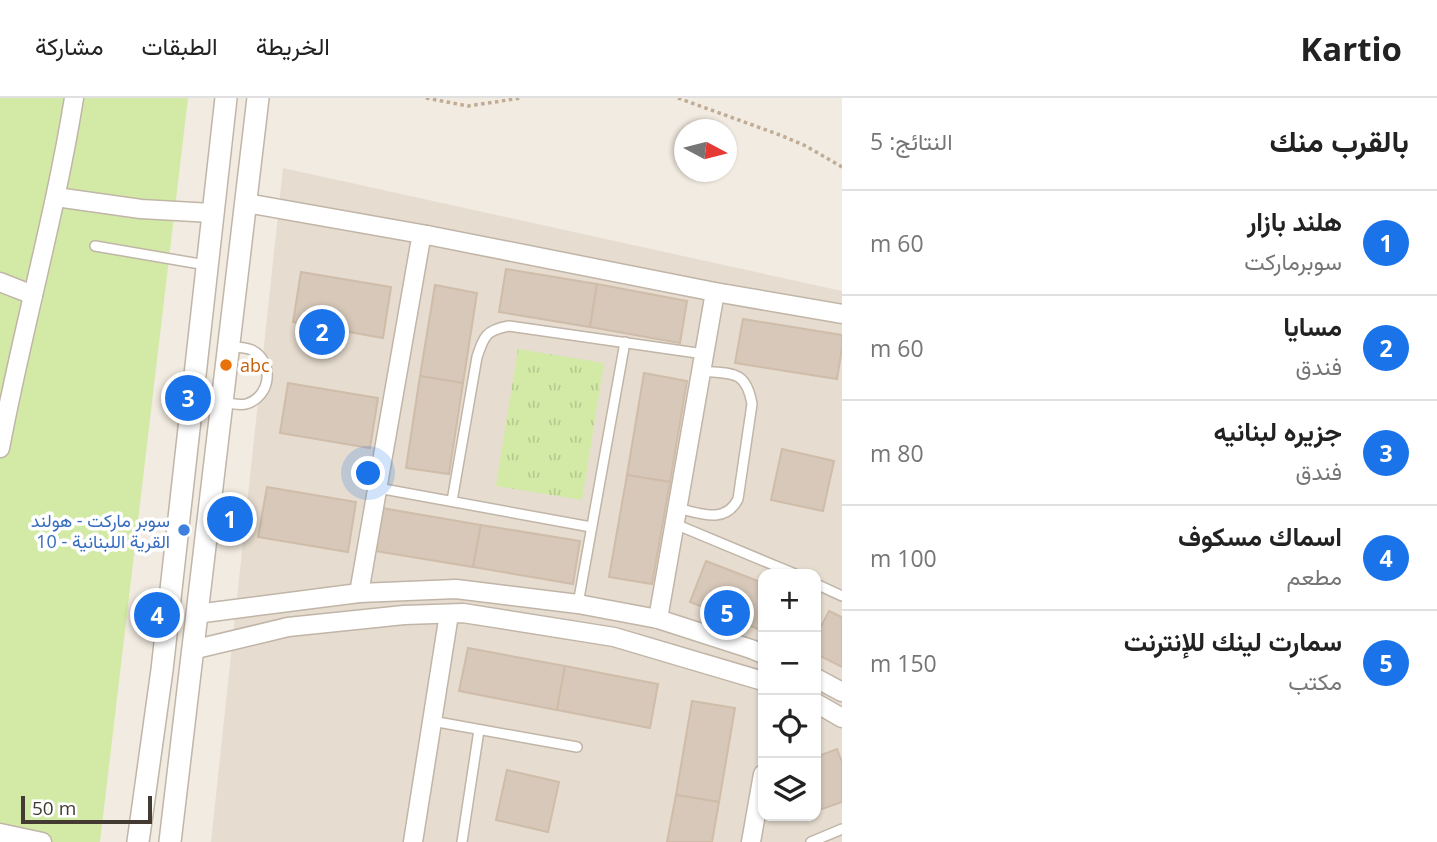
<!DOCTYPE html>
<html lang="ar">
<head>
<meta charset="utf-8">
<style>
  :root { --surface:#fff; --page:#f2f2f2; --text:#222; --muted:#767676; --line:#e0e0e0; --accent:#1a73e8 }
  body { margin:0; font-family:"Open Sans",Vazirmatn,sans-serif; background:var(--page); color:var(--text); direction:rtl }
  .controls { position:absolute; right:21px; bottom:21px; display:grid; overflow:hidden; border-radius:14px; box-shadow:0 2px 5px #0004 }
  .controls button { width:63px; height:63px; display:grid; place-items:center; padding:0; border:0; border-bottom:2px solid var(--line); background:var(--surface); color:var(--text); font:35px sans-serif }
  .compass { position:absolute; left:674px; top:21px; width:63px; height:63px; border-radius:50%; background:var(--surface); box-shadow:0 2px 5px #0004; rotate:97deg }
  .scale { position:absolute; left:21px; bottom:18px; width:131px; box-sizing:border-box; padding-left:7px; border:4px solid #433b32; border-top:0; font-size:19px; line-height:24px; white-space:nowrap; color:#433b32; -webkit-text-stroke:5px #fff; paint-order:stroke }
  .you { position:absolute; left:369px; top:376px; width:24px; height:24px; margin:-18px; border:5px solid #fff; border-radius:50%; background:#1a73e8; box-shadow:0 0 0 10px #1a73e833 }
  .badge { display:grid; place-items:center; width:46px; height:46px; border-radius:50%; background:var(--accent); color:#fff; font-size:23px; font-weight:700 }
  .pin { position:absolute; translate:-50% -50%; border:4px solid #fff; box-shadow:0 2px 7px #0006 }
  .list { margin:0; padding:0; list-style:none }
  h2 { display:flex; justify-content:space-between; align-items:center; height:91px; margin:0; padding:0 28px; font-size:30px }
  h2 small { font-size:23px; font-weight:400; color:var(--muted) }
  .list li { display:grid; grid-template-columns:46px 1fr auto; gap:21px; align-items:center; box-sizing:border-box; height:105px; padding:0 28px; border-top:2px solid var(--line) }
  .list b { display:block; font-size:26px; white-space:nowrap }
  .list p { margin:0; font-size:23px; white-space:nowrap; color:var(--muted) }
  .list em { font-size:23px; font-style:normal; color:var(--muted) }
  .icon { flex:none; width:38px; height:38px; fill:none; stroke:currentColor; stroke-width:2; stroke-linecap:round; stroke-linejoin:round }
  .map { position:relative; flex:none; width:842px; height:744px; overflow:hidden; direction:ltr }
  header { display:flex; align-items:center; gap:42px; box-sizing:border-box; height:98px; padding:0 35px; background:var(--surface); border-bottom:2px solid var(--line) }
  header strong { font-size:33px }
  nav { display:flex; gap:38px; margin-inline-start:auto; font-size:24px }
  main { display:flex }
  aside { flex:1; background:var(--surface) }
  .map>svg:first-child { display:block }
</style>
</head>
<body>
<header>
<strong>Kartio</strong>
<nav><a>الخريطة</a><a>الطبقات</a><a>مشاركة</a></nav>
</header>
<main>
<aside>
<h2>بالقرب منك<small>النتائج: 5</small></h2>
<ul class="list">
<li><span class="badge">1</span><div><b>هلند بازار</b><p>سوبرماركت</p></div><em>60 m</em></li>
<li><span class="badge">2</span><div><b>مسايا</b><p>فندق</p></div><em>60 m</em></li>
<li><span class="badge">3</span><div><b>جزيره لبنانيه</b><p>فندق</p></div><em>80 m</em></li>
<li><span class="badge">4</span><div><b>اسماك مسكوف</b><p>مطعم</p></div><em>100 m</em></li>
<li><span class="badge">5</span><div><b>سمارت لينك للإنترنت</b><p>مكتب</p></div><em>150 m</em></li>
</ul>
</aside>
<div class="map">
<svg width="842" height="744" viewBox="0 0 842 744">
  <defs>
    <pattern id="park-tufts" width="24" height="20" patternUnits="userSpaceOnUse" patternTransform="scale(1.75)"><rect width="24" height="20" fill="#d3eaa6"/><path d="M3 7l-1-3M5 7V3M7 7l1-3M15 17l-1-3M17 17v-4M19 17l1-3" fill="none" stroke="#b6ca8f"/></pattern>
  </defs>
  <rect width="100%" height="100%" fill="#f2ebe1"/>
  <path fill="#e6dccf" fill-rule="evenodd" d="M283,70l559,123v551h-631zM763,476h53v242h-53z"/>
  <polygon fill="#d3eaa6" points="0,0 188,0 100,744 0,744"/>
  <polygon fill="url(#park-tufts)" points="518,251 604,265 582,402 496,388"/>
  <g fill="#d7c8b9" stroke="#cfbca9" stroke-width="2">
    <polygon points="506,171 597,186 590,229 499,214"/>
    <polygon points="301,174 391,189 383,240 293,224"/>
    <polygon points="597,186 687,203 680,245 590,229"/>
    <polygon points="435,187 477,195 463,285 420,278"/>
    <polygon points="743,221 842,237 842,250 837,281 735,265"/>
    <polygon points="644,275 687,283 670,384 627,377"/>
    <polygon points="420,278 463,285 449,376 406,370"/>
    <polygon points="288,285 378,300 370,350 280,335"/>
    <polygon points="782,351 834,363 823,413 771,402"/>
    <polygon points="627,377 670,384 652,486 609,479"/>
    <polygon points="267,389 356,404 348,454 258,439"/>
    <polygon points="382,410 481,427 473,469 375,453"/>
    <polygon points="481,427 580,443 573,486 473,469"/>
    <polygon points="706,463 763,485 763,533 690,504"/>
    <polygon points="829,513 842,519 842,569 816,556 816,538"/>
    <polygon points="468,550 565,568 557,612 459,593"/>
    <polygon points="565,568 658,586 650,630 557,612"/>
    <polygon points="692,603 735,610 719,704 676,697"/>
    <polygon points="837,651 842,664 842,704 816,713 816,659"/>
    <polygon points="507,672 559,684 548,734 496,722"/>
    <polygon points="676,697 719,704 712,744 667,744"/>
  </g>
  <g fill="none" stroke-linecap="round" stroke-linejoin="round">
    <g stroke="#c0b5a7" stroke-width="12">
      <g id="service">
        <polyline points="95,148 206,167"/>
        <path d="M223,304c8,1 16,4 23,2 25,-7 29,-42 6,-54 -7,-3 -15,-3 -23,-3"/>
        <polyline points="378,390 591,429"/>
        <path d="M452,403l25,-144c7,-21 9,-27 32,-31l195,28"/>
        <path d="M677,410c22,5 48,17 61,-9l14,-95c-6,-35 -21,-30 -51,-33"/>
        <polyline points="675,426 795,476"/>
        <polyline points="816,486 842,498"/>
        <polyline points="578,506 625,244"/>
        <polyline points="432,623 577,649"/>
        <polyline points="462,744 479,632"/>
        <polyline points="811,744 842,731"/>
      </g>
    </g>
    <g stroke="#c0b5a7" stroke-width="21">
      <g id="minor">
        <polyline points="56,99 141,111 212,115"/>
        <polyline points="246,105 427,137"/>
        <polyline points="0,184 33,197"/>
        <path d="M0,350c22,-117 55,-232 74,-350"/>
        <polyline points="359,495 420,146 422,140 427,137 715,194 842,216"/>
        <polyline points="196,516 359,495 456,491 578,506 658,521 751,551 763,556"/>
        <polyline points="658,521 715,194"/>
        <polyline points="192,552 288,529 404,517 463,515 614,539 763,583"/>
        <polyline points="816,580 842,594"/>
        <polyline points="816,605 842,620"/>
        <polyline points="0,735 42,744"/>
        <polyline points="413,744 449,516"/>
        <polyline points="751,744 763,676"/>
      </g>
    </g>
    <g stroke="#c0b5a7" stroke-width="24">
      <g id="tertiary">
        <polyline points="138,744 162,572 226,0"/>
        <polyline points="170,744 258,0"/>
      </g>
    </g>
    <g stroke="#c0ac94" stroke-width="3.5" stroke-dasharray="3.5 3.5" stroke-linecap="butt">
      <polyline points="426,0 468,8 521,0"/>
      <polyline points="678,0 780,37 806,48 842,69"/>
    </g>
    <use href="#service" stroke="#fff" stroke-width="9"/>
    <use href="#minor" stroke="#fff" stroke-width="18"/>
    <use href="#tertiary" stroke="#fff" stroke-width="21"/>
  </g>
  <circle fill="#e8710a" stroke="#fff" stroke-width="2.5" cx="226" cy="267" r="7"/>
  <circle fill="#3f7fe0" stroke="#fff" stroke-width="2.5" cx="184" cy="432" r="7"/>
  <g text-anchor="middle" dominant-baseline="central" stroke-width="7" stroke-linejoin="round" paint-order="stroke">
    <g font-size="18" fill="#c56008" stroke="#fff" text-anchor="start">
      <text x="240" y="267">abc</text>
    </g>
    <g font-size="18" fill="#366cbe" stroke="#fff" text-anchor="end">
      <text x="170" y="422">سوبر ماركت - هولند<tspan x="170" dy="21">10 - القرية اللبنانية</tspan></text>
    </g>
  </g>
</svg>
<div class="controls">
<button>+</button>
<button>−</button>
<button><svg class="icon" aria-label="locate" viewBox="0 0 24 24"><circle cx="12" cy="12" r="6"/><path d="M12 2v4M12 18v4M2 12h4M18 12h4"/></svg></button>
<button><svg class="icon" aria-label="layers" viewBox="0 0 24 24"><path d="M12 4l9 5-9 5-9-5zM3 14l9 5 9-5"/></svg></button>
</div>
<svg class="compass" viewBox="-18 -18 36 36"><path d="M0-13l5 13h-10z" fill="#e53935"/><path d="M0 13l5-13h-10z" fill="#767676"/></svg>
<div class="scale">50 m</div>
<div class="you"></div>
<div class="pin badge" style="left:230px;top:421px">1</div>
<div class="pin badge" style="left:322px;top:234px">2</div>
<div class="pin badge" style="left:188px;top:300px">3</div>
<div class="pin badge" style="left:157px;top:517px">4</div>
<div class="pin badge" style="left:727px;top:515px">5</div>
</div>
</main>
</body>
</html>
